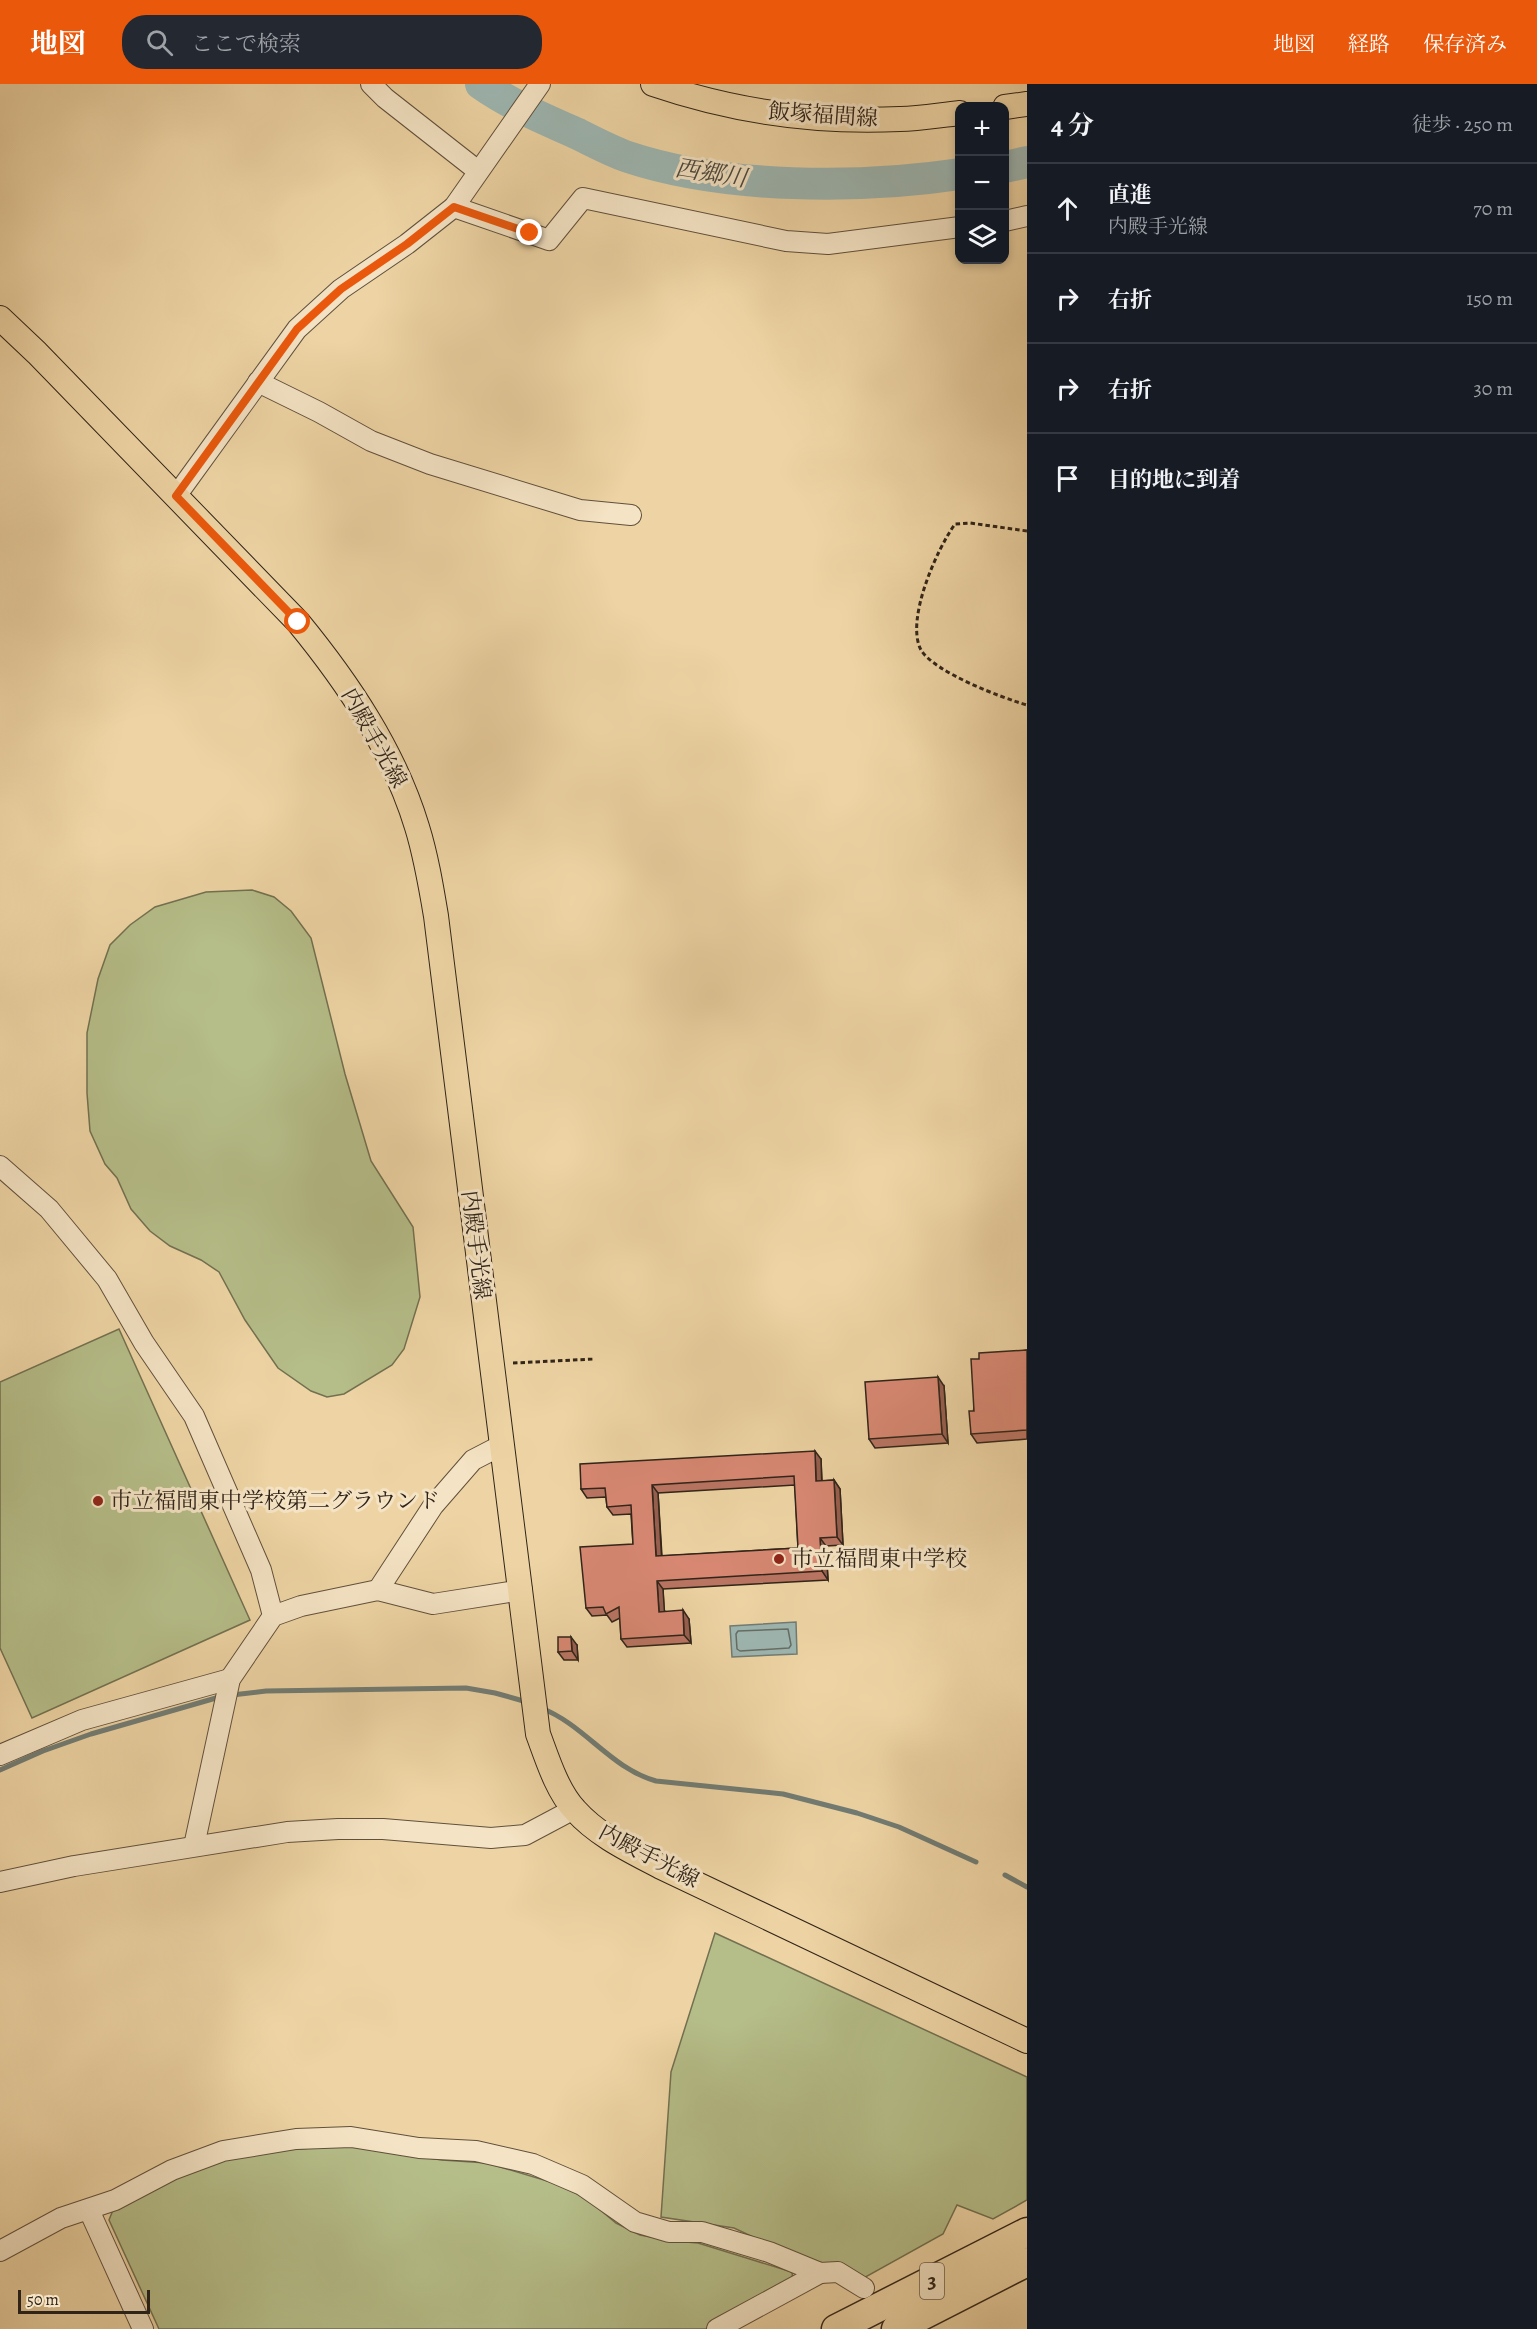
<!DOCTYPE html>
<html lang="ja">
<head>
<meta charset="utf-8">
<style>
  :root { --surface:#171b24; --page:#242831; --text:#f1f3f6; --muted:#9ea1a6; --line:#363941; --accent:#ea580c }
  body { margin:0; font-family:Alegreya,"Noto Serif JP",serif; background:var(--page); color:var(--text) }
  .controls { position:absolute; right:18px; top:18px; display:grid; overflow:hidden; border-radius:12px; box-shadow:0 3px 9px #0003 }
  .controls button { width:54px; height:54px; display:grid; place-items:center; padding:0; border:0; border-bottom:2px solid var(--line); background:var(--surface); color:var(--text); font:30px sans-serif }
  .scale { position:absolute; left:18px; bottom:15px; width:132px; box-sizing:border-box; padding-left:6px; border:3px solid #302419; border-top:0; font-size:16px; line-height:21px; white-space:nowrap; color:#302419; -webkit-text-stroke:4px #f4e3c4; paint-order:stroke }
  .stop { position:absolute; width:18px; height:18px; margin:-14px; border:4px solid #ea580c; border-radius:50%; background:#fff }
  .stop.end { background:#ea580c; border-color:#fff; box-shadow:0 2px 6px #0008 }
  .list { margin:0; padding:0; list-style:none }
  h2 { display:flex; justify-content:space-between; align-items:center; height:78px; margin:0; padding:0 24px; font-size:26px }
  h2 small { font-size:20px; font-weight:400; color:var(--muted) }
  .list li { display:grid; grid-template-columns:39px 1fr auto; gap:18px; align-items:center; box-sizing:border-box; height:90px; padding:0 24px; border-top:2px solid var(--line) }
  .list b { display:block; font-size:22px; white-space:nowrap }
  .list p { margin:0; font-size:20px; white-space:nowrap; color:var(--muted) }
  .list em { font-size:20px; font-style:normal; color:var(--muted) }
  .icon { flex:none; width:33px; height:33px; fill:none; stroke:currentColor; stroke-width:2; stroke-linecap:round; stroke-linejoin:round }
  .map { position:relative; flex:none; width:1027px; height:2245px; overflow:hidden }
  header { display:flex; align-items:center; gap:36px; box-sizing:border-box; height:84px; padding:0 30px; background:var(--accent); color:#fff }
  header strong { font-size:28px }
  nav { display:flex; gap:33px; margin-inline-start:auto; font-size:21px }
  .search { width:420px; height:54px; background:var(--page); display:flex; align-items:center; gap:15px; box-sizing:border-box; padding:0 21px; border-radius:24px; color:var(--muted); font-size:22px }
  main { display:flex }
  aside { flex:1; background:var(--surface) }
  .map>svg:first-child { display:block }
</style>
</head>
<body>
<header>
<strong>地図</strong>
<div class="search"><svg class="icon" aria-label="search" viewBox="0 0 24 24"><circle cx="10" cy="10" r="6"/><path d="M15 15l6 6"/></svg>ここで検索</div>
<nav><a>地図</a><a>経路</a><a>保存済み</a></nav>
</header>
<main>
<div class="map">
<svg width="1027" height="2245" viewBox="0 0 1027 2245">
  <rect width="100%" height="100%" fill="#eed4a4"/>
  <filter id="stains"><feTurbulence type="fractalNoise" baseFrequency=".00333" numOctaves="4"/><feColorMatrix values="0 0 0 0 .2 0 0 0 0 .09 0 0 0 0 .02 0 0 0 .5 -.17"/></filter>
  <radialGradient id="worn" r=".72"><stop offset=".6" stop-color="#630" stop-opacity="0"/><stop offset="1" stop-color="#630" stop-opacity=".3"/></radialGradient>
  <g fill="#b5bd88" stroke="#727050" stroke-width="1.5">
    <polygon points="252,806 274,813 291,827 311,854 345,990 371,1077 413,1143 420,1213 404,1265 392,1281 344,1310 327,1313 311,1307 278,1284 245,1236 219,1188 201,1176 170,1162 150,1147 131,1125 117,1094 105,1080 90,1047 87,1009 87,949 98,895 110,861 130,841 155,823 206,808"/>
    <polygon points="119,1245 250,1536 32,1634 0,1564 0,1298"/>
    <polygon points="715,1849 1027,1993 1027,2116 993,2135 957,2121 943,2150 862,2195 781,2166 734,2144 661,2133 671,1988"/>
    <path d="M349,2062l93,14 45,3 67,20 32,15 30,25 24,12 33,6 25,2 94,29 1,10 -87,47h-547l-50,-109 4,-10c36,-18 73,-40 113,-50 39,-10 82,-12 123,-14z"/>
  </g>
  <polygon fill="#9db6b1" stroke="#717c74" stroke-width="1.5" points="796,1538 797,1570 732,1573 730,1542"/>
  <g fill="none" stroke-linecap="round" stroke-linejoin="round">
    <polygon stroke="#666d65" stroke-width="1.5" points="788,1545 791,1561 789,1564 740,1567 737,1565 736,1550 738,1547"/>
    <g stroke="#717c74" stroke-width="5">
      <polyline points="232,1611 266,1607 466,1604 495,1609 527,1618"/>
      <path d="M541,1624c44,17 69,60 115,73l127,13 74,19 42,14 77,35"/>
      <polyline points="0,1686 43,1667 91,1650 223,1612"/>
      <polyline points="1005,1791 1027,1803"/>
    </g>
    <g stroke="#9db6b1" stroke-width="32">
      <path d="M481,0c30,21 63,35 97,50 16,8 33,17 50,23 96,32 232,32 332,17"/>
      <polyline points="1005,83 1027,78"/>
    </g>
    <g stroke="#60503c" stroke-width="22">
      <g id="minor">
        <polyline points="371,0 385,14 478,87"/>
        <polyline points="454,123 549,156 583,114 786,157 828,160 960,143"/>
        <polyline points="1005,137 1027,132"/>
        <polyline points="258,298 319,328 371,357 430,380 580,426 631,431"/>
        <polyline points="176,412 297,245 341,205 407,160 454,123 540,0"/>
        <polyline points="0,1082 49,1125 107,1195 144,1259 194,1332 261,1486 273,1532"/>
        <polyline points="378,1506 433,1422 473,1376 502,1361"/>
        <polyline points="0,1671 82,1636 230,1595"/>
        <polyline points="194,1762 230,1595 273,1532 301,1522 378,1506 433,1520 522,1506"/>
        <polyline points="0,1798 74,1782 287,1748 338,1745 383,1745 491,1754 525,1751 574,1725"/>
        <polyline points="89,2126 143,2245"/>
        <polyline points="0,2167 61,2134 115,2116 172,2086 223,2067 296,2055 351,2053 419,2064 476,2067 533,2080 582,2101 635,2138 669,2148 702,2148 769,2168 820,2189 838,2188 864,2204"/>
        <polyline points="717,2245 820,2189"/>
      </g>
    </g>
    <g stroke="#302419" stroke-width="26">
      <g id="major">
        <path d="M653,0c79,27 164,39 247,35 20,0 40,-4 60,-6"/>
        <polyline points="1005,23 1027,20"/>
        <path d="M0,234l37,35 261,269c50,61 96,129 119,205 9,29 14,59 19,89l102,818c9,24 19,57 37,76 23,26 56,41 86,57l366,174"/>
      </g>
    </g>
    <g stroke="#302419" stroke-width="31">
      <g id="highway">
        <polyline points="836,2245 1027,2148"/>
        <polyline points="896,2245 1027,2178"/>
      </g>
    </g>
    <g stroke="#302419" stroke-width="3" stroke-dasharray="4.5 3" stroke-linecap="butt">
      <path d="M1027,447l-57,-8 -15,1c-18,25 -50,96 -34,126 13,22 81,48 106,55"/>
      <polyline points="513,1279 595,1275"/>
    </g>
    <use href="#minor" stroke="#f4e3c4" stroke-width="20"/>
    <use href="#major" stroke="#eed4a4" stroke-width="24"/>
    <use href="#highway" stroke="#eed4a4" stroke-width="28"/>
  </g>
  <g fill="#ba7563" stroke="#302419" stroke-width="1.5" fill-rule="evenodd">
    <polygon points="1027,1266 1027,1355 977,1359 971,1350 979,1275"/>
    <polygon points="944,1302 948,1359 875,1364 869,1355"/>
    <path d="M821,1375l1,22 12,-1 6,9 3,56 -17,1 2,34 -165,9 1,22 25,8 2,24 -64,4 -6,-8 -1,-21 -8,4 -5,-7 -15,1 -6,-8 47,-64 -2,-30 -18,1 -6,-8 -1,-10 -19,1 -6,-9zM795,1401l3,63 -136,8 -4,-63z"/>
    <polygon points="577,1561 578,1576 564,1576 558,1568"/>
  </g>
  <g fill="#975f50" stroke="#302419" stroke-width="1.5">
    <polygon points="938,1293 944,1302 948,1359 942,1350"/>
    <polygon points="815,1367 821,1375 822,1406 816,1397"/>
    <polygon points="834,1396 840,1405 843,1461 837,1453"/>
    <polygon points="652,1401 658,1409 662,1481 656,1472"/>
    <polygon points="820,1454 826,1462 828,1496 822,1487"/>
    <polygon points="657,1497 663,1505 665,1536 659,1528"/>
    <polygon points="683,1526 689,1535 691,1559 684,1551"/>
    <polygon points="571,1553 577,1561 578,1576 572,1567"/>
  </g>
  <g fill="#d88873" stroke="#302419" stroke-width="1.5" fill-rule="evenodd">
    <polygon points="1027,1266 1027,1346 971,1350 969,1327 974,1327 971,1275 979,1275 979,1269"/>
    <polygon points="938,1293 942,1350 869,1355 865,1298"/>
    <path d="M815,1367l1,30 18,-1 3,57 -17,1 2,33 -165,10 2,31 24,-2 1,25 -63,4 -2,-32 -13,7 -3,-7 -17,1 -6,-61 53,-3 -2,-39 -24,2 -2,-19 -24,1 -1,-25zM794,1392l4,72 -142,8 -4,-71z"/>
    <polygon points="558,1553 571,1553 572,1567 558,1568"/>
  </g>
  <g fill="none" stroke-linecap="round" stroke-linejoin="round">
    <polyline stroke="#ea580c" stroke-width="8" points="298,538 176,412 297,245 341,205 407,160 454,123 530,149"/>
  </g>
  <g fill="#8f2418" stroke="#f4e3c4" stroke-width="2">
    <circle cx="98" cy="1417" r="6"/>
    <circle cx="779" cy="1475" r="6"/>
  </g>
  <g text-anchor="middle" dominant-baseline="central" stroke-width="6" stroke-linejoin="round" paint-order="stroke">
    <rect fill="#f4e3c4" stroke="#6b5d4c" stroke-width="1.5" x="920" y="2179" width="24" height="36" rx="4.5"/>
    <g font-size="21" font-weight="bold" fill="#302419">
      <text x="932" y="2197">3</text>
    </g>
    <g font-size="22" fill="#302419" stroke="#f4e3c4">
      <text transform="translate(823 31) rotate(4)">飯塚福間線</text>
      <text transform="translate(374 654) rotate(61)">内殿手光線</text>
      <text transform="translate(476 1161) rotate(83)">内殿手光線</text>
      <text transform="translate(649 1772) rotate(28)">内殿手光線</text>
    </g>
    <g font-size="22" fill="#302419" stroke="#f4e3c4" text-anchor="start">
      <text x="110" y="1417">市立福間東中学校第二グラウンド</text>
      <text x="791" y="1475">市立福間東中学校</text>
    </g>
    <g font-size="24" font-style="italic" fill="#4b483f" stroke="#f4e3c4">
      <text transform="translate(711 89) rotate(9)">西郷川</text>
    </g>
  </g>
  <rect width="100%" height="100%" filter="url(#stains)"/>
  <rect width="100%" height="100%" fill="url(#worn)"/>
</svg>
<div class="controls">
<button>+</button>
<button>−</button>
<button><svg class="icon" aria-label="layers" viewBox="0 0 24 24"><path d="M12 4l9 5-9 5-9-5zM3 14l9 5 9-5"/></svg></button>
</div>
<div class="scale">50 m</div>
<div class="stop" style="left:298px;top:538px"></div>
<div class="stop end" style="left:530px;top:149px"></div>
</div>
<aside>
<h2>4 分<small>徒歩 · 250 m</small></h2>
<ul class="list">
<li><svg class="icon" aria-label="ahead" viewBox="0 0 24 24"><path d="M12 20V5M6 11l6-6 6 6"/></svg><div><b>直進</b><p>内殿手光線</p></div><em>70 m</em></li>
<li><svg class="icon" aria-label="right" viewBox="0 0 24 24"><path d="M7 20v-9h11M14 6l5 5-5 5"/></svg><div><b>右折</b></div><em>150 m</em></li>
<li><svg class="icon" aria-label="right" viewBox="0 0 24 24"><path d="M7 20v-9h11M14 6l5 5-5 5"/></svg><div><b>右折</b></div><em>30 m</em></li>
<li><svg class="icon" aria-label="arrive" viewBox="0 0 24 24"><path d="M6 21V4h12l-3 4 3 4H6"/></svg><div><b>目的地に到着</b></div></li>
</ul>
</aside>
</main>
</body>
</html>
